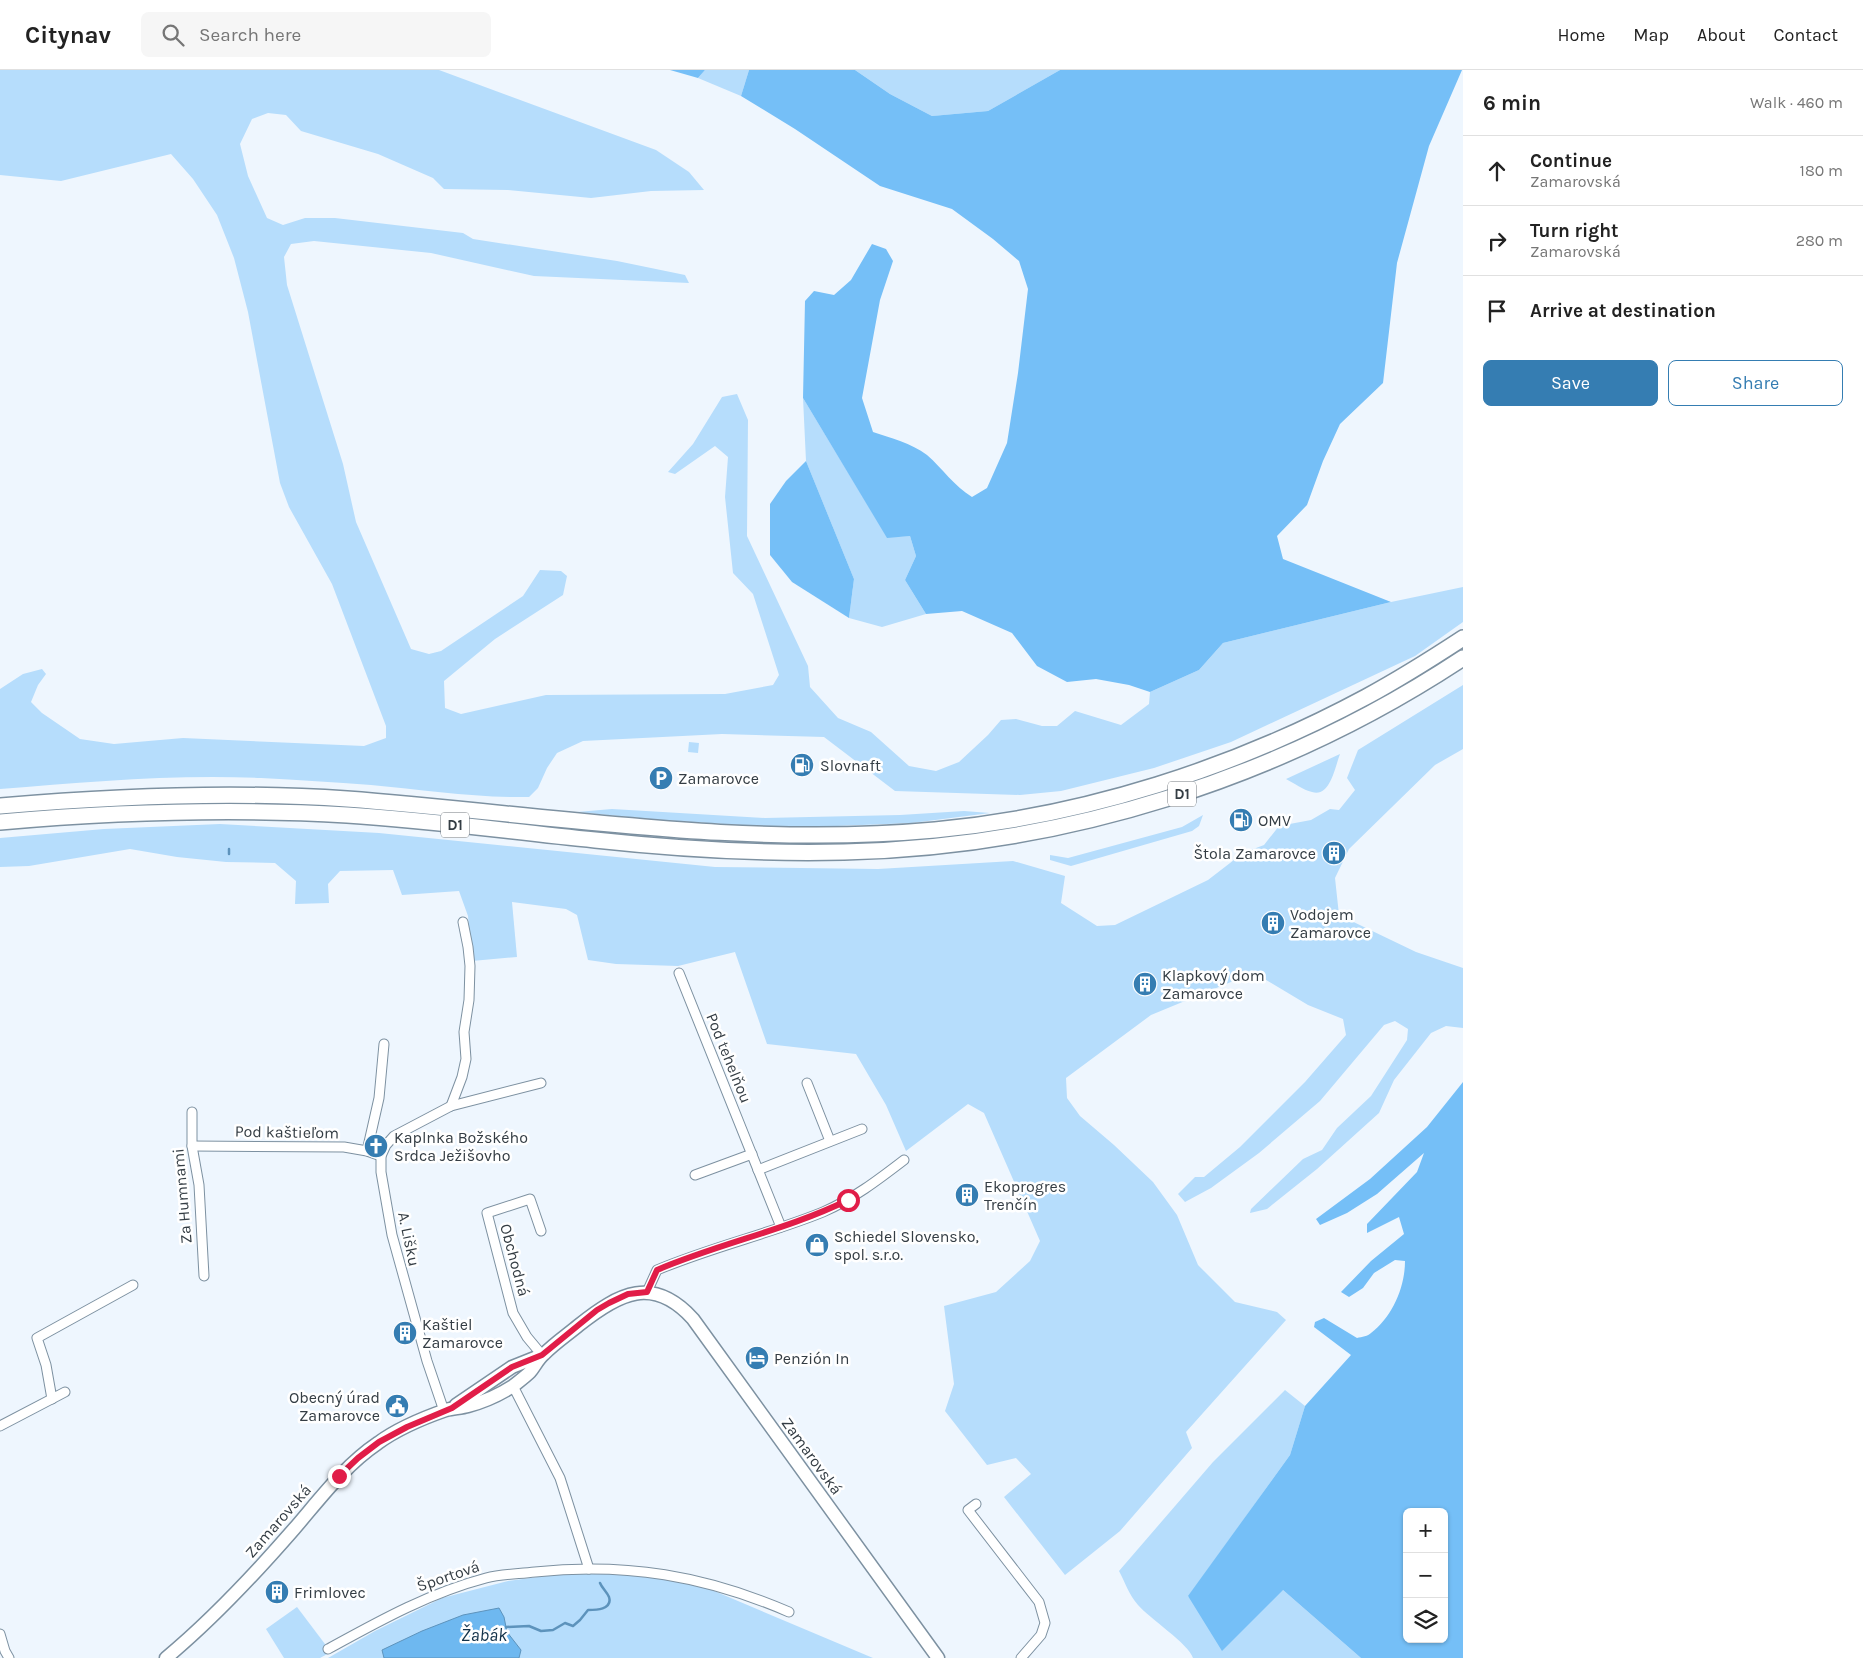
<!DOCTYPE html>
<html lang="en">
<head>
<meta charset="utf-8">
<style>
  :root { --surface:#fff; --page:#f6f6f6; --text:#222; --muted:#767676; --line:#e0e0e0; --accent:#357db2 }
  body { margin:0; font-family:Karla,sans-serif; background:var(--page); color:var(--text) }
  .controls { position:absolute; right:15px; bottom:15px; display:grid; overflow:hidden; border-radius:8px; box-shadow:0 1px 4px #0004 }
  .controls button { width:45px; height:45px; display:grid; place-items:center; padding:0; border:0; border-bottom:1px solid var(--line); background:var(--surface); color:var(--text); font:25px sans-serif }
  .stop { position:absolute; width:15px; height:15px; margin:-11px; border:4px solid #e11d48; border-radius:50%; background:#fff }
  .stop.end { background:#e11d48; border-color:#fff; box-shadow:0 1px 5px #0008 }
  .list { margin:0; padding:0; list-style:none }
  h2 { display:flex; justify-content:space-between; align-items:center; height:65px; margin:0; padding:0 20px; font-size:21px }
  h2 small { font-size:16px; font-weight:400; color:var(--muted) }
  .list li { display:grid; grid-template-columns:32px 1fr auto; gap:15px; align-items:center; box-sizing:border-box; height:70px; padding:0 20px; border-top:1px solid var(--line) }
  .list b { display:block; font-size:19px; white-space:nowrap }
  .list p { margin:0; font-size:16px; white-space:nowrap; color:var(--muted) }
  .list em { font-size:16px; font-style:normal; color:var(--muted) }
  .actions { display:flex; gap:10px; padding:15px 20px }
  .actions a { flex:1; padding:11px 0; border:1px solid var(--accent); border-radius:8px; text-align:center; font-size:18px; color:var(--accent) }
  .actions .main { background:var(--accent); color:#fff }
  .icon { flex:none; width:28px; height:28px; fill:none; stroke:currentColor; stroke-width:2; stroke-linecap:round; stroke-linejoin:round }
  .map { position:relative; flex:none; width:1463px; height:1588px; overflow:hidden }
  header { display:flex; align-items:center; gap:30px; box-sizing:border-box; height:70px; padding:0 25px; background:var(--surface); border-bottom:1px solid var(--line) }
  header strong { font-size:24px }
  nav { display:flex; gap:28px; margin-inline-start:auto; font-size:18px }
  .search { width:350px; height:45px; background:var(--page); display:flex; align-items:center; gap:12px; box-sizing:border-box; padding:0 18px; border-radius:8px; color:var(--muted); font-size:19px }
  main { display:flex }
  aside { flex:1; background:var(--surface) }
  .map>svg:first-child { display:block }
</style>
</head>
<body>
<header>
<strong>Citynav</strong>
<div class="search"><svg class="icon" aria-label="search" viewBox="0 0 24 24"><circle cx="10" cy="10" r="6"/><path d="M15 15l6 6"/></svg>Search here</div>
<nav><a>Home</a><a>Map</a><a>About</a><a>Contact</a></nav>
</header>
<main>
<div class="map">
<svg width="1463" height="1588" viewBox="0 0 1463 1588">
  <rect width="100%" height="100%" fill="#eef6fe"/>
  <g fill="#b6ddfc">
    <path d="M0,0h439l217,80 33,22 15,18 -53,1 -60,7 -83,-8 -64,-1 -11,-11 -55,-24 -77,-23 -15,-16 -18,-2 -16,6 -12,25 8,32 19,42 16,7 22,-7h30l128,15 10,6 144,22 68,14 4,8 -155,-7 -103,-23 -117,-12 -23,3 -7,13 3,28 56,179 13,58 55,127 18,5 12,-3 82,-55 17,-26 21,1 6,5 -4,19 -68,44 -51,42 1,27 16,6 85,-19 179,-1 48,-9 6,-10 -26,-81 -20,-21 -8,-76 3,-40 -13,-11 -40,28 -7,-2 25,-28 29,-47 15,-3 11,26 -1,116 61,130 2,21 28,31 33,14 38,34 27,5 23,-9 29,-27 13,-15 15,-1 26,7h15l18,-15 46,14 28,-21 1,-12 49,-22 24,-27 168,-41 72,-15v35l-48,34 -184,86 -77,26 -93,23 -41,4 -125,-4 -71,-54 -102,-3 -139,7 -26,12 -10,15 -9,20 -9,9c-53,1 -105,-7 -158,-12 -37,-3 -73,-5 -110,-7 -87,-4 -175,4 -261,11v-100l23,-15 19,-5 4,5 -8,11 -7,17 11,11 38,26 34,5 69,-6 181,8 22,-8v-12l-54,-142 -43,-77 -9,-24 -32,-171 -14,-54 -17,-43 -24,-36 -22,-25 -110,27 -61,-6z"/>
    <polygon points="705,0 749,0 741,26 698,8"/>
    <polygon points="855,0 1060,0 988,41 932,46 890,24"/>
    <polygon points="803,328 887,467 910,466 916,486 905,510 926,544 882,557 849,548 854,509 806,391"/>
    <polygon points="1463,615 1463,679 1435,695 1349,779 1335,808 1339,845 1416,882 1463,898 1463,958 1446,956 1431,963 1394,1010 1379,1043 1317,1099 1267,1139 1250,1143 1251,1139 1303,1089 1322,1080 1337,1058 1371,1026 1407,970 1408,959 1395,951 1384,955 1320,1031 1259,1083 1211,1118 1185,1132 1178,1124 1195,1107 1204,1107 1240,1077 1305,1012 1346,965 1343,949 1308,935 1258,905 1243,907 1151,945 1066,1008 1067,1028 1080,1046 1114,1075 1153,1112 1177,1145 1198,1195 1235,1232 1277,1242 1286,1250 1186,1362 1192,1378 1120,1461 1065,1505 1004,1427 1031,1404 1016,1388 987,1395 945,1341 954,1314 944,1236 996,1222 1030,1191 1040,1171 984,1043 968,1034 906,1081 886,1035 856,984 767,974 735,882 678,896 616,894 588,890 577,845 566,839 512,832 517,887 472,891 468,846 459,821 402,825 393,800 340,801 328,814 329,833 295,834 296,811 275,793 226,792 177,787 130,779 29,796 0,797 0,768 104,759 220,754 379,763 715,797 878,799 1013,791 1065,806 1061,833 1097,856 1115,855 1208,810 1243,783 1264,775 1279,756 1311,750 1330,739 1339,740 1355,720 1347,708 1358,680"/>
    <polygon points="689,672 699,673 698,683 688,682"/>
    <path d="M1340,684c-5,13 -10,44 -28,38 -9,-2 -18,-9 -26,-13z"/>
    <polygon points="612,739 765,748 900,745 964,741 990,743 912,753 837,756 755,756 660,750 577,742"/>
    <polygon points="1203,745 1199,756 1192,761 1071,796 1050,790 1050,785 1068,788 1182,757"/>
    <path d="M1285,1320l20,16 -15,49 -102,142 95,-7 78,68h-168c-4,-14 -44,-40 -55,-53 -9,-10 -13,-23 -19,-34l94,-109z"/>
    <polygon points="613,1499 693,1512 873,1588 328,1588 375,1561 442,1528 508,1511 567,1503"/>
    <polygon points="297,1537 331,1582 320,1588 284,1588 266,1559"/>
  </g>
  <g fill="#75bff7" fill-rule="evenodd">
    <polygon points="670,0 705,0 698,8"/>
    <path d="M749,0h106l35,24 42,22 56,-5 72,-41h402l-33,76 -32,117 -14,120 -43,41 -17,37 -16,44 -30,31 6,23 108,43 -168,41 -24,27 -49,22 -21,-7 -33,-6 -29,3 -30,-16 -25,-33 -50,-22 -36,3 -21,-34 11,-24 -6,-20 -23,2 -84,-140 2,-97 9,-10 20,4 17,-15 21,-36 14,5 7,12 -13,39 -18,98 11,34c18,6 38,11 54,23 16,14 27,31 45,42l15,-9 20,-45 11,-70 10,-84 -9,-28 -26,-22 -41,-30 -72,-23 -85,-57 -54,-33z"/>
    <polygon points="806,391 854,509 849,548 792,512 770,485 770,434 786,411"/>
    <path d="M1463,1012v576h-102l-78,-68 -61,61 -34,-55 102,-141 15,-49 46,-51 -37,-28 1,-5 9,-4 33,20c5,-1 11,-2 14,-5 21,-16 34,-45 34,-72l-10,-1 -21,13 -11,15 -14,9 -8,-5 30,-31 33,-27 -5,-17 -32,16v-9l50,-52 7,-19 -47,41 -30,19 -27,12 -4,-6 54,-40 57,-52zM1407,1442h37v127h-37z"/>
  </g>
  <polygon fill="#6eb8f0" stroke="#5d93bc" points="499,1538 504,1547 507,1562 521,1580 519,1588 384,1588 382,1580 422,1561 463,1545"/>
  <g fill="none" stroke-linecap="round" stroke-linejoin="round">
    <g stroke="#5d93bc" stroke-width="2.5">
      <polyline points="229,779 229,784"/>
      <path d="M506,1557l23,-1 12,5 12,-1 12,-7 8,3 7,-6 8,-10c7,0 25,0 21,-13 -2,-5 -7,-9 -9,-14"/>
    </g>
    <g stroke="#7d91a1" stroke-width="11">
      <g id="street">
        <polyline points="679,903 781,1157"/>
        <polyline points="807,1013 830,1071"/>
        <polyline points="451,1036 462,1007 466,989 464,962 469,930 470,896 468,877 463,852"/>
        <polyline points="192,1042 192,1076 199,1115 204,1206"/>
        <polyline points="192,1076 344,1077 367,1081 381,1086"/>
        <polyline points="367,1081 379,1028 384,974"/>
        <polyline points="758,1100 862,1059"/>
        <polyline points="695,1105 752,1084"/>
        <polyline points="541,1161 530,1129 487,1143 513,1243 527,1267 542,1285"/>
        <path d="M647,1222l10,-22c54,-23 112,-36 166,-58 30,-13 55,-32 81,-52"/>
        <polyline points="513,1316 560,1408 589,1499"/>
        <polyline points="52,1329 46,1295 37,1268 133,1215"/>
        <polyline points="444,1341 427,1291 392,1165 381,1102 381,1086 386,1075 394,1066 451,1036 541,1013"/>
        <polyline points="0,1356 65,1322"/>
        <polyline points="976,1434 968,1440 1039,1532 1045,1553 1041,1565 1021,1588"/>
        <polyline points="0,1564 5,1581 9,1588"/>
        <path d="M328,1579c51,-28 101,-56 158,-71 16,-4 33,-4 49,-6 90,-10 171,4 254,40"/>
      </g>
    </g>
    <g stroke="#7d91a1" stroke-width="15">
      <g id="secondary">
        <polyline points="456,1335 512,1297 542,1285"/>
        <path d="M166,1588c47,-39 88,-83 128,-129 26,-30 50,-63 84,-86 19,-14 45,-25 68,-33 7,-2 15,-2 22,-4 15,-4 31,-11 45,-20 5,-4 12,-9 17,-14 5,-6 8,-13 14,-18 11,-11 23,-19 35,-29 40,-32 74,-50 114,-6l245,339"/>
      </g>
    </g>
    <g stroke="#7d91a1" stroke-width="18">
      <g id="highway">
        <path d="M0,736c116,-10 231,-15 347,-7 197,15 391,49 588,31 150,-14 299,-62 431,-133 33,-18 65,-38 97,-59"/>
        <path d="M0,752c116,-10 231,-14 347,-7 83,5 166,17 248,25 83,9 166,14 249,12 219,-5 436,-73 619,-194"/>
      </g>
    </g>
    <use href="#street" stroke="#fff" stroke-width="9"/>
    <use href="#secondary" stroke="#fff" stroke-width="12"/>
    <use href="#highway" stroke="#fff" stroke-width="15"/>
  </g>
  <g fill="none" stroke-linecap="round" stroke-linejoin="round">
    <path stroke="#e11d48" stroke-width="6" d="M339,1406l19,-18 21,-16 28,-15 45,-19 60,-41 30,-12 55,-45 12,-7 19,-9 19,-2 10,-22c63,-27 130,-40 191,-70"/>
  </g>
  <defs>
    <g id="fuel-disc" transform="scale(1.25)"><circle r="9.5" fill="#357db2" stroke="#fff"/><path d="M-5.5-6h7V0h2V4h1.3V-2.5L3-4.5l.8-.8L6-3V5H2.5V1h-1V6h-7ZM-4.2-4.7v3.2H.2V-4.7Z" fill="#fff"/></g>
    <g id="parking-disc" transform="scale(1.25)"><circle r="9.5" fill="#357db2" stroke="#fff"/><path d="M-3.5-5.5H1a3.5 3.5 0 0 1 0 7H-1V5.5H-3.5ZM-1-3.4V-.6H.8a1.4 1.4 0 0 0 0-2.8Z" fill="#fff"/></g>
    <g id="building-disc" transform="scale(1.25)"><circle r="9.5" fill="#357db2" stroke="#fff"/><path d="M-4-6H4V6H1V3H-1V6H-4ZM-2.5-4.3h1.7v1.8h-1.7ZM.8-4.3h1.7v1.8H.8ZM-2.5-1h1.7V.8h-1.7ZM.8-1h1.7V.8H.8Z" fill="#fff"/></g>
    <g id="church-disc" transform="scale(1.25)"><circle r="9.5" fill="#357db2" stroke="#fff"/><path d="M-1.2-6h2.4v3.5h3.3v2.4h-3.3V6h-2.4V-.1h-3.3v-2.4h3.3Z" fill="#fff"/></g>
    <g id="shop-disc" transform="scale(1.25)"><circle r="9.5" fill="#357db2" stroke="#fff"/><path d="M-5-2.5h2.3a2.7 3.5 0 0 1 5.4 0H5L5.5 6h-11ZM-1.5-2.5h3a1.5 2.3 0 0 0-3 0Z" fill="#fff"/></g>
    <g id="hotel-disc" transform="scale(1.25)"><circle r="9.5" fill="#357db2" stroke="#fff"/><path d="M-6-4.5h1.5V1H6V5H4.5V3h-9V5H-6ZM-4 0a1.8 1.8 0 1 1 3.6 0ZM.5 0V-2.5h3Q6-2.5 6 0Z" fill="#fff"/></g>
    <g id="civic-disc" transform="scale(1.25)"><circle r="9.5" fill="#357db2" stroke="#fff"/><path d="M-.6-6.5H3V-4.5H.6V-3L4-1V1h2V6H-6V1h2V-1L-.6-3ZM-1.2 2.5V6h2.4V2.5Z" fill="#fff"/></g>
  </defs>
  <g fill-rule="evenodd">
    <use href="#fuel-disc" x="802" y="695"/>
    <use href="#parking-disc" x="661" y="708"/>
    <use href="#fuel-disc" x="1241" y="750"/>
    <use href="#building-disc" x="1334" y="783"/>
    <use href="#building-disc" x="1273" y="853"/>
    <use href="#building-disc" x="1145" y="914"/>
    <use href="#church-disc" x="376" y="1076"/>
    <use href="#building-disc" x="967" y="1125"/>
    <use href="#shop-disc" x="817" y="1175"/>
    <use href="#building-disc" x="405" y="1263"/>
    <use href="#hotel-disc" x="757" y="1288"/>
    <use href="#civic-disc" x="397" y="1336"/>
    <use href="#building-disc" x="277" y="1522"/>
  </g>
  <g text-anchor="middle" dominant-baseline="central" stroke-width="5" stroke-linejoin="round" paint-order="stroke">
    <g fill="#fff" stroke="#71777c" stroke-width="1">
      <rect x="1168" y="711.5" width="28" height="25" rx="4"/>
      <rect x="441" y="742.5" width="28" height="25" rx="4"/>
    </g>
    <g font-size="15" font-weight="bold" fill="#343d44">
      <text x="1182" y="724">D1</text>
      <text x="455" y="755">D1</text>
    </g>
    <g font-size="16" fill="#343d44" stroke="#fff" text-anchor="start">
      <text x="820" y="695">Slovnaft</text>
      <text x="678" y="708">Zamarovce</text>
      <text x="1258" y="750">OMV</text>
      <text x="1316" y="783" text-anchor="end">Štola Zamarovce</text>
      <text x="1290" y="844">Vodojem<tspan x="1290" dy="18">Zamarovce</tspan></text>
      <text x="1162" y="905">Klapkový dom<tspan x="1162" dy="18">Zamarovce</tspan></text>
      <text x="394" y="1067">Kaplnka Božského<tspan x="394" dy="18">Srdca Ježišovho</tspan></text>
      <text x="984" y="1116">Ekoprogres<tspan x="984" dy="18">Trenčín</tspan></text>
      <text x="834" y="1166">Schiedel Slovensko,<tspan x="834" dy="18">spol. s.r.o.</tspan></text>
      <text x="422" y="1254">Kaštiel<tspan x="422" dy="18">Zamarovce</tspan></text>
      <text x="774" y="1288">Penzión In</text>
      <text x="380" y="1327" text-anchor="end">Obecný úrad<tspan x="380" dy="18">Zamarovce</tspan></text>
      <text x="294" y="1522">Frimlovec</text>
    </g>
    <g font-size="16" fill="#343d44" stroke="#fff">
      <text transform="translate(729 988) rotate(68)">Pod tehelňou</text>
      <text transform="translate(287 1062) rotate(1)">Pod kaštieľom</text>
      <text transform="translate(182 1126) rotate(-95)">Za Humnami</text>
      <text transform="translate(409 1169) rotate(78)">A. Lišku</text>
      <text transform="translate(515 1190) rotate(75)">Obchodná</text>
      <text transform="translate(812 1386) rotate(54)">Zamarovská</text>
      <text transform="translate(278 1451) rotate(-49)">Zamarovská</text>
      <text transform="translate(448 1506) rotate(-19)">Športová</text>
    </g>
    <g font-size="18" font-style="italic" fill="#13324a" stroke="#fff">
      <text x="484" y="1565">Žabák</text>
    </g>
  </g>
</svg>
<div class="controls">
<button>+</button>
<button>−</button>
<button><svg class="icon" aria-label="layers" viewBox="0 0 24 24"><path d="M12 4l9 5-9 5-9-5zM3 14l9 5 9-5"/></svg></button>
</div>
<div class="stop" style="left:848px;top:1130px"></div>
<div class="stop end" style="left:339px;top:1406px"></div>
</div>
<aside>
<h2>6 min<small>Walk · 460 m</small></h2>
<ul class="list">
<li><svg class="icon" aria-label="ahead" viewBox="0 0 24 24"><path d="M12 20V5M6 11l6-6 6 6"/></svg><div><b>Continue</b><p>Zamarovská</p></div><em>180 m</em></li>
<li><svg class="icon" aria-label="right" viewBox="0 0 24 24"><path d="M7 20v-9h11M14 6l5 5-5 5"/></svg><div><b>Turn right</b><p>Zamarovská</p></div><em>280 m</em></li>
<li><svg class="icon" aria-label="arrive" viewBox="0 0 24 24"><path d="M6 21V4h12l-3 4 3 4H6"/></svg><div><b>Arrive at destination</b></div></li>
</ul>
<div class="actions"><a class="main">Save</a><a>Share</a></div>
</aside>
</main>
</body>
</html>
